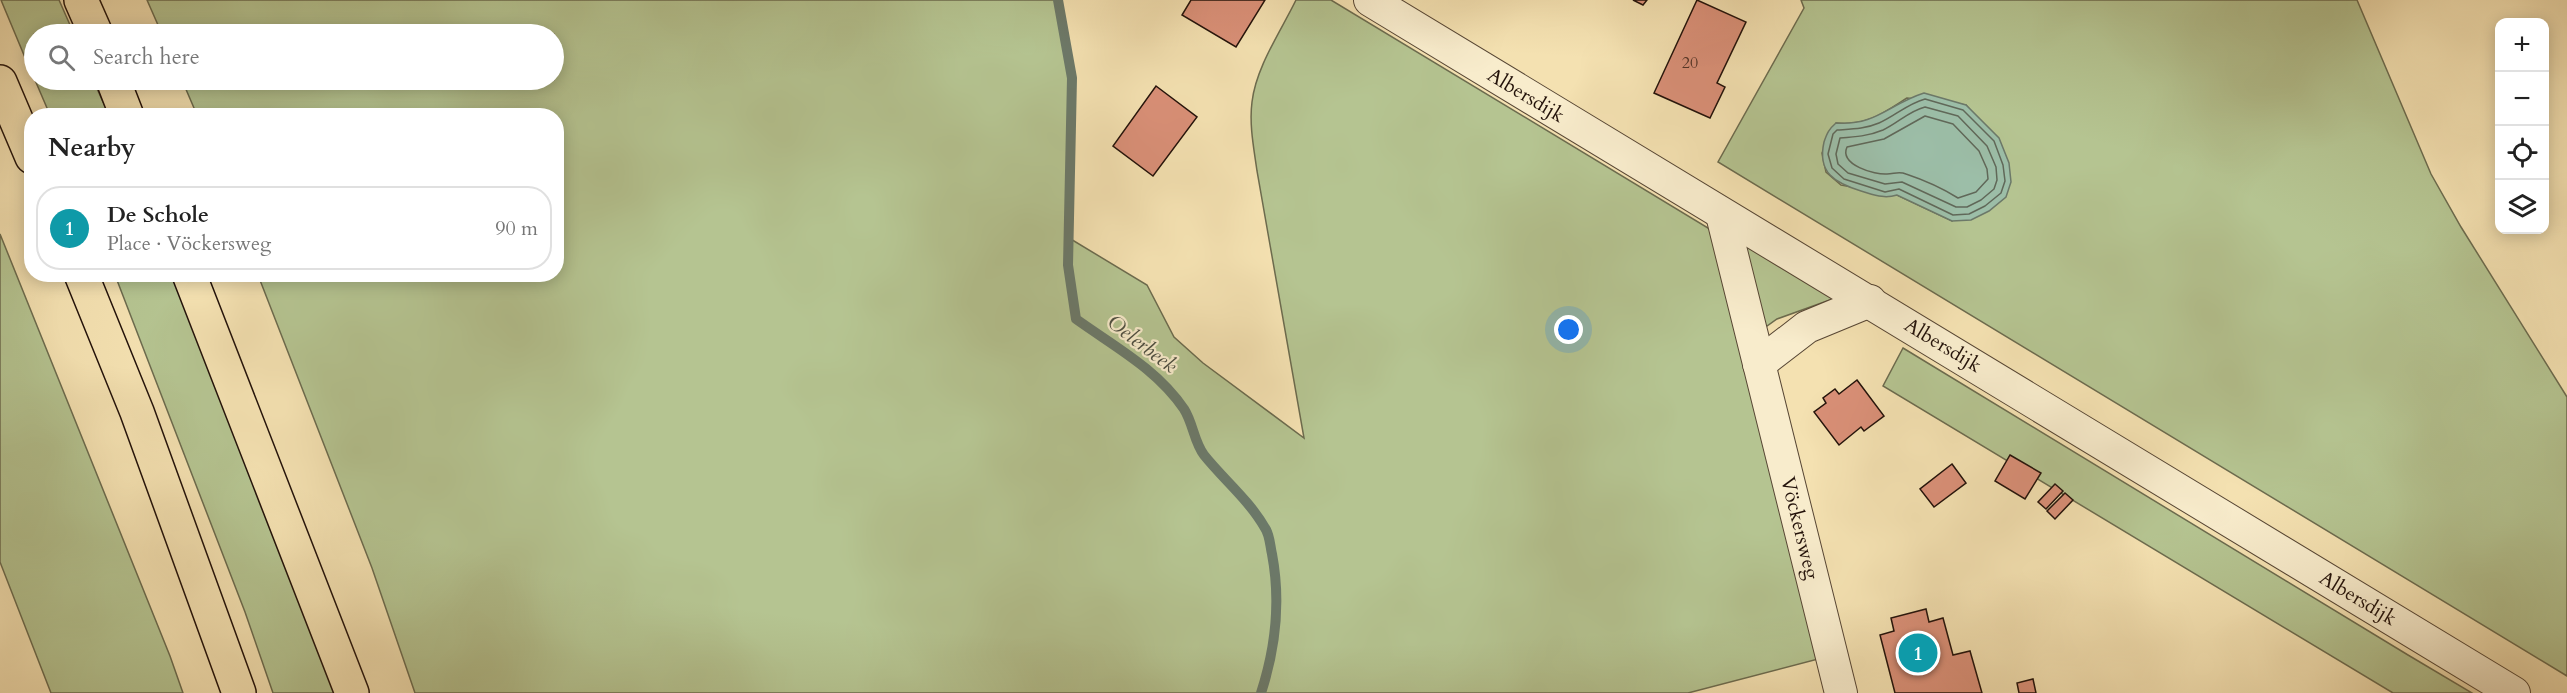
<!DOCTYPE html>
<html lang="en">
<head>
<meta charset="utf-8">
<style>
  :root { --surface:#fff; --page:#f6f6f6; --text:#222; --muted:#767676; --line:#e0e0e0; --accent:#0b8043 }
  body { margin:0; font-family:Cardo,serif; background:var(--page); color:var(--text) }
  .controls { position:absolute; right:18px; top:18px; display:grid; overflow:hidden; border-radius:12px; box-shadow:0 3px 15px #0003 }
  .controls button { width:54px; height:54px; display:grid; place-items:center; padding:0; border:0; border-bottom:2px solid var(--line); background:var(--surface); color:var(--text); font:30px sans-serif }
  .you { position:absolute; left:1569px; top:330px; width:21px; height:21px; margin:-15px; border:4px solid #fff; border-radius:50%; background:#1a73e8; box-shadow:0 0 0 9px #1a73e833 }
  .badge { display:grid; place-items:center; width:39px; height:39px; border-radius:50%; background:var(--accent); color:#fff; font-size:20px; font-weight:700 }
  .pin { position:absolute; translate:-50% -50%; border:3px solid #fff; box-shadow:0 2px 6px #0006 }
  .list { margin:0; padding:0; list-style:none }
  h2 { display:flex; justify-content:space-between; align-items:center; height:78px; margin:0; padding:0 24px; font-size:26px }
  h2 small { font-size:20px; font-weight:400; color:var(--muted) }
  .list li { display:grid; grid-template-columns:39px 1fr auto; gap:18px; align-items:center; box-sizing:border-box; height:84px; margin:0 12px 12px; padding:0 12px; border:2px solid var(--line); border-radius:24px }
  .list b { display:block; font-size:22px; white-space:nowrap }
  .list p { margin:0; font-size:20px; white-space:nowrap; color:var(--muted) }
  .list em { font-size:20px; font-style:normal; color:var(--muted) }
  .icon { flex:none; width:33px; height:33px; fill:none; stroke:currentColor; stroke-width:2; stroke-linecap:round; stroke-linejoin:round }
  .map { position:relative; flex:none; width:2567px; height:693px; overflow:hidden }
  .search { position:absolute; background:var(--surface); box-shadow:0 3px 15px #0003; left:24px; top:24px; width:540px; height:66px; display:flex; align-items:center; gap:15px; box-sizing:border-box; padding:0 21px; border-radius:33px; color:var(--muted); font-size:22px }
  .panel { position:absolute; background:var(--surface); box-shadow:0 3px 15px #0003; left:24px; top:108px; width:540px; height:174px; border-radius:24px }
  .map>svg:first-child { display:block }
</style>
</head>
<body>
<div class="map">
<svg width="2567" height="693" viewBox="0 0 2567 693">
  <rect width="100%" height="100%" fill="#f4e1b1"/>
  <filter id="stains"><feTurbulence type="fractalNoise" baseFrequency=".00333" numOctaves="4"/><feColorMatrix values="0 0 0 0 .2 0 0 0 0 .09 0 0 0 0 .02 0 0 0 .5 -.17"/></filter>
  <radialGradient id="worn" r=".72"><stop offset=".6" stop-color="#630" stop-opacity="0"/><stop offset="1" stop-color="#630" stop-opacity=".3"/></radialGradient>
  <g fill="#b5c491" stroke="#6c6b4e" stroke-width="1.5" fill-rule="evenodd">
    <polygon points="1,0 59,0 74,34 34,34 34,79"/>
    <path d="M147,0h911l14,78 -3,160 78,47 27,52 29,26 101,75 -47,-267c-3,-22 -8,-46 -5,-69 4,-35 29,-71 44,-102h35l382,231 109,427 -134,35h-1273l-43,-125 -114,-293 298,-1v-158l-359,-1 -15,-35h372v-46h-392z"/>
    <path d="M1801,0h556l74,174 30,53 106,170v279l-849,-514 86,-154zM1907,98l59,7 10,12 -24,104 -55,-26 -56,-10 -15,-13 -4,-19 14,-30c31,3 46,-9 71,-25z"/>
    <polygon points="35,80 93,80 109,115 50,115"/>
    <polygon points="1736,232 1841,296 1777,319 1760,331"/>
    <polygon points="0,234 170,656 183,693 51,693 0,562"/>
    <polygon points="115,275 176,275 340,693 273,693 245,612"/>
    <polygon points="1903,348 2408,655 2472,693 2393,693 1883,386"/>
  </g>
  <path fill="#9cbea8" stroke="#6c7969" stroke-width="1.5" d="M1924,93l42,12 33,33 10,25 2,19 -5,15 -17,14 -18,9 -19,1 -55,-26c-13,4 -22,0 -36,-4 -26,-8 -44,-18 -37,-49 3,-9 5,-13 12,-19 40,3 53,-19 88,-30z"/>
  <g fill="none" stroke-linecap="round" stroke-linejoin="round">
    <g stroke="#606859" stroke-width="1.5">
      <path d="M1925,99l38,11 31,31 9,24 2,16 -4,12 -16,13 -16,8 -16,1 -54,-26 -14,3 -41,-13 -12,-11 -4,-14 5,-20 4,-4c15,-1 28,-1 42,-7 16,-7 28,-19 46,-24z"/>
      <path d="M1925,107l33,9 29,30 9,21 1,13 -3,9 -13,11 -14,7h-11l-54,-25 -17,2 -37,-11 -10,-9 -2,-10 4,-16c15,-1 29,-2 43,-8 15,-7 26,-19 42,-23z"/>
      <path d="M1925,116l28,8 26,27 8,18 1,10 -12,13 -18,6c-16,-10 -34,-18 -52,-24 -7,-3 -12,0 -19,0 -12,1 -48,-9 -40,-27l37,-8z"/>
    </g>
    <path stroke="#6c7969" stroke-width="10" d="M1058,0l14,78 -4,187 8,54c39,28 81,50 108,90 9,14 10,33 20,46 20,25 45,45 61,73 5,7 5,18 7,26 9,48 4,93 -11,139"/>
  </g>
  <g fill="#da9078" stroke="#23120a" stroke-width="1.5">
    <polygon points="1191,0 1265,0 1236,47 1182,15"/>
    <polygon points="1633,0 1647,0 1643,5"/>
    <polygon points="1697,0 1746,22 1717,83 1725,87 1710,118 1654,93"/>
    <polygon points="1156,86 1197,117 1153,176 1113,146"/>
    <polygon points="1857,380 1884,416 1864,431 1861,427 1839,445 1814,412 1826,403 1823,398 1835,389 1839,394"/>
    <polygon points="2010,455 2041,473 2025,499 1995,481"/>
    <polygon points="1952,464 1966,483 1934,507 1920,489"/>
    <polygon points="2055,484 2063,491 2046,509 2038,502"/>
    <polygon points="2065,493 2073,500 2055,519 2047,511"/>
    <polygon points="1926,609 1929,622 1943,618 1953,655 1970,651 1982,693 1895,693 1880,635 1894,631 1891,618"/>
    <polygon points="2033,679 2036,693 2019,693 2017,683"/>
  </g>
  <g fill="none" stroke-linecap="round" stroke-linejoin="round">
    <g stroke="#574634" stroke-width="34">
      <g id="street">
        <polyline points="1370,0 2514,693"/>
        <polyline points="1722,215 1841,693"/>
        <polyline points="1759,364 1807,327 1870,301"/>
      </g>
    </g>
    <g stroke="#23120a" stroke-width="36">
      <g id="highway">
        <polyline points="81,0 96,34"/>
        <polyline points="113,80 127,116"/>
        <polyline points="0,82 32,157"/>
        <polyline points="81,274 137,412 239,693"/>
        <polyline points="189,274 352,693"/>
      </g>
    </g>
    <use href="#street" stroke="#f8eccc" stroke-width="32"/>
    <use href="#highway" stroke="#f4e1b1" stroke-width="33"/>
  </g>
  <g text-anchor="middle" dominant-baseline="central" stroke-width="4.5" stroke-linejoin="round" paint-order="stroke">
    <g font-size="16" fill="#513226">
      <text x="1690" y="63">20</text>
    </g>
    <g font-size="20" fill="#23120a" stroke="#f8eccc">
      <text transform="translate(1526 95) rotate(31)">Albersdijk</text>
      <text transform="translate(1943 345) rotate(31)">Albersdijk</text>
      <text transform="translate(1800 528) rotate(76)">Vöckersweg</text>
      <text transform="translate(2358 598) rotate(31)">Albersdijk</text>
    </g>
    <g font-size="21" font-style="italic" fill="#4d4e41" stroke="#f8eccc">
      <text transform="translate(1142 344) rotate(37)">Oelerbeek</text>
    </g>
  </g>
  <rect width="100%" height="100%" filter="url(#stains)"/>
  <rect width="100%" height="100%" fill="url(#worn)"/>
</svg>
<div class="controls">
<button>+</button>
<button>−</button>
<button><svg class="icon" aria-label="locate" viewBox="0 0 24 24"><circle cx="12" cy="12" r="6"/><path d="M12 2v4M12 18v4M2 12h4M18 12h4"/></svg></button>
<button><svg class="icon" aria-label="layers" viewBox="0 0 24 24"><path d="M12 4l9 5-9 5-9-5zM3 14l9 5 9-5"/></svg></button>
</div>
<div class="you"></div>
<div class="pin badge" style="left:1918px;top:653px;background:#0f9aa8">1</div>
<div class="search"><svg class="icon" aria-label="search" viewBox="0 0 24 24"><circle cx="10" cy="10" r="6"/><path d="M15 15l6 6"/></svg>Search here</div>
<section class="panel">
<h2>Nearby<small></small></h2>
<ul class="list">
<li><span class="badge" style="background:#0f9aa8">1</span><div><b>De Schole</b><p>Place · Vöckersweg</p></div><em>90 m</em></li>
</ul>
</section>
</div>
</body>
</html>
